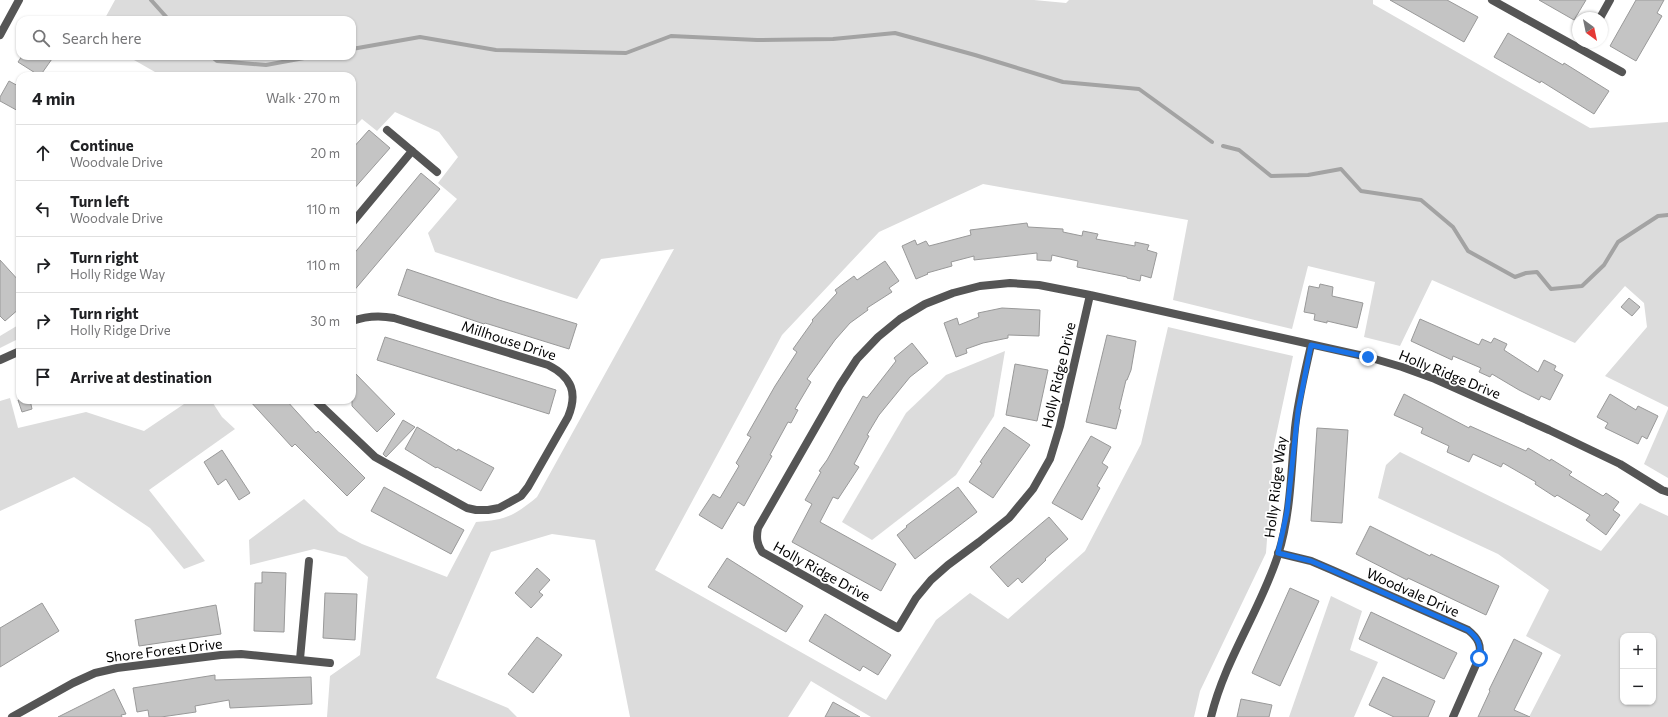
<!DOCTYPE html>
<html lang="en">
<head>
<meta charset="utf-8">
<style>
  :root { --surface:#fff; --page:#f6f6f6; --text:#202124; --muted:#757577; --line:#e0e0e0 }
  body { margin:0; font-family:Commissioner,sans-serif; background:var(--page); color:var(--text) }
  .controls { position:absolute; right:12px; bottom:12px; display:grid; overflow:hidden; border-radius:8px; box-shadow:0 1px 3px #0004 }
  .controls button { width:36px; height:36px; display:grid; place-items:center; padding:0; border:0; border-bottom:1px solid var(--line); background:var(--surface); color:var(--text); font:20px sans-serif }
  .compass { position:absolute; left:1572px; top:12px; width:36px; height:36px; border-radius:50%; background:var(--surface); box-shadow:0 1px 3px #0004; rotate:147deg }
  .stop { position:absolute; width:12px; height:12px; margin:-9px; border:3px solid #1a73e8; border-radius:50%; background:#fff }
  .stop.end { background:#1a73e8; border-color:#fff; box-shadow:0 1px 4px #0008 }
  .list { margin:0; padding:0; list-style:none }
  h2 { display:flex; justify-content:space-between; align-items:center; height:52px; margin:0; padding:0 16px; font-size:17px }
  h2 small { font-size:13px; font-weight:400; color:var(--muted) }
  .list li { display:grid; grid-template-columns:26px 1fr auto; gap:12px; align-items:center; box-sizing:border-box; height:56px; padding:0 16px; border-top:1px solid var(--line) }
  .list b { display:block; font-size:15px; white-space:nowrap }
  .list p { margin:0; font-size:13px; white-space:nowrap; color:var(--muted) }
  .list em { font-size:13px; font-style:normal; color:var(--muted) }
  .icon { flex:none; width:22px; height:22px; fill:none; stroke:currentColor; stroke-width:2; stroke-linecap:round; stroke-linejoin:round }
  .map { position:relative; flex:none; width:1668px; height:717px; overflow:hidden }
  .search { position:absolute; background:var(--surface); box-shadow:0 1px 3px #0004; left:16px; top:16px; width:340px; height:44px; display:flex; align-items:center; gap:10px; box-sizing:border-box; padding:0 14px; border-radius:12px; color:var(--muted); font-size:15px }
  .panel { position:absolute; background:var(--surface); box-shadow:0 1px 3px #0004; left:16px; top:72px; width:340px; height:332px; border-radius:12px }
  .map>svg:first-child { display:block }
</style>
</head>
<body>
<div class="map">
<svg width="1668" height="717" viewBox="0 0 1668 717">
  <rect width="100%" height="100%" fill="#fff"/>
  <g fill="#dcdcdc" fill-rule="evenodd">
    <path d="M115,0h919l32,3 3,-3h304v4l217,124 78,-6v285l-63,-31 42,-49 -3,-24 -19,-17 -50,57 -143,-63 -32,66 -36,-9 11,-55 -67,-16 -16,63 -119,-29 15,-80 -205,-36 -104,48 -97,103 -127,235 231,130 50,-80 34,-27 38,26 77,-68 56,-107 27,-117 125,29 -19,89 -8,108 -66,138 -6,26h-323l-60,-36 -23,36h-158l-35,-177 -43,-6 -61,18 -55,126 72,30 9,9h-190l3,-41 30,-21 8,-78 -22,-20 -32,-8 -64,16 -1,-25 55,-41 35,33 23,12 85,33 29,-55c30,-2 38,-6 61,-25l137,-248 -73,10 -24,40 -142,-47 -7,-19 29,-34 -19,-16 20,-26 -19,-25 -44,-20 -18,19 -15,-12 -10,10v-53h-190l-35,-20h225v-36h-248z"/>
    <polygon points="20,324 20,338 0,348 0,336"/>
    <polygon points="1005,351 994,416 956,475 872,540 842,522 906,413 946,375"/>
    <polygon points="10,398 18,428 86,412 144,431 190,400 211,400 222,417 235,429 149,490 205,561 184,569 150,528 74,477 0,511 0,401"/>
    <polygon points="1668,409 1668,478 1644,464"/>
    <path d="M1400,452l201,99 39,-48 28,13v201h-139l32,-62 -35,-19 23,-46 -51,-36 -120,-56 8,-33zM1623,636h30v66h-30z"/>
    <polygon points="1331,596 1362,611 1350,650 1378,662 1354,717 1289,717"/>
  </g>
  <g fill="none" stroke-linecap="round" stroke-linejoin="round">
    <g stroke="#a3a3a3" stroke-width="4">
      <polyline points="151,0 169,20"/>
      <polyline points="352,49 420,37 496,50 626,53 671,36 757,40 833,39 895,33 975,55 1063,82 1139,89 1212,142"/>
      <polyline points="211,56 217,61 266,65 315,56"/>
      <polyline points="1223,146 1239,150 1271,176 1308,175 1341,169 1361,191 1421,200 1453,227 1468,251 1515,277 1526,273 1537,272 1551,289 1582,286 1604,265 1618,242 1658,216 1668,215"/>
    </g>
  </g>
  <g fill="#c4c4c4" stroke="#999">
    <polygon points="1390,0 1447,0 1478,17 1464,42"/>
    <polygon points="1539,0 1586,0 1574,20"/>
    <polygon points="1636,0 1664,0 1657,13 1662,16 1636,61 1610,46"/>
    <polygon points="1508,33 1563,65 1564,63 1609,91 1594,114 1541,81 1540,83 1494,57"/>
    <polygon points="22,56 54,56 40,76 18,62"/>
    <polygon points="9,81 20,87 20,112 0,101 0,97"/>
    <polygon points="369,130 390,148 352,191 352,149"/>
    <polygon points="421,173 440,189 352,293 352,256"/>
    <polygon points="1027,223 1028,227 1063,229 1063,232 1082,236 1083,231 1098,234 1096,239 1135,246 1135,242 1149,245 1147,250 1157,253 1151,278 1141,275 1140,281 1127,278 1127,277 1077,267 1078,261 1052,255 1051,261 1037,260 1037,253 974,260 974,256 951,262 952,266 927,273 928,274 916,279 902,246 915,240 917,245 926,241 929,246 971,235 970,230"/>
    <polygon points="0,260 20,282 20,308 5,321 0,316"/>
    <polygon points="885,261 899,281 889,288 892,292 867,308 868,310 850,323 835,340 807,379 811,382 795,409 798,410 791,423 788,422 770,455 772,456 744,506 738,502 722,529 699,515 713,494 720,498 739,466 736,463 751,437 747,435 775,386 797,352 793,349 813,321 812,320 837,293 835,290 854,276 857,280"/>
    <polygon points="407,269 499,300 577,324 569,349 485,323 484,324 398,295"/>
    <polygon points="1320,284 1333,287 1332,296 1363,303 1357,328 1327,321 1327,323 1314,320 1315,314 1304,312 1309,286 1319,288"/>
    <polygon points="1629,298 1640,307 1632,316 1621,307"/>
    <polygon points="1002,308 1040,310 1039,336 1008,335 1008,338 983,343 966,349 967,353 956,357 944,323 957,318 959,325 979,317 978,313"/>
    <polygon points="1420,319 1479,345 1482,339 1491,343 1494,338 1507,344 1504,350 1538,372 1544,360 1556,366 1554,370 1563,375 1550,400 1541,396 1539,400 1519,390 1492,374 1490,377 1479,372 1481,368 1453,356 1452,360 1411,341"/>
    <polygon points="1107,335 1136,341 1131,370 1127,380 1126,380 1119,409 1121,410 1116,429 1086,422"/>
    <polygon points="385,337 556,390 549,414 377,360"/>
    <polygon points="912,343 928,363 910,377 879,415 867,435 869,436 854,464 859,467 838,499 833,497 820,522 896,564 881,591 792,542 812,504 805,500 821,472 819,471 827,460 863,396 867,398 896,361 894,358"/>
    <polygon points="1015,364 1048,370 1037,421 1006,415"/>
    <polygon points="352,370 395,414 377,432 352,406"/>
    <polygon points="1404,394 1469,428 1470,426 1526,451 1528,448 1550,461 1551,459 1572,472 1569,475 1603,496 1606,493 1619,502 1613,510 1620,515 1606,535 1586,520 1590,515 1557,495 1555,497 1535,484 1536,482 1503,463 1501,467 1473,454 1469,462 1447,452 1449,446 1421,433 1423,428 1394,415"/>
    <polygon points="1610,394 1636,410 1638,406 1658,416 1647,439 1642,436 1638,444 1605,428 1608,423 1597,417"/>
    <polygon points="18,400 30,400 32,409 22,412"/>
    <polygon points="249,400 286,400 316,433 318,431 365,478 347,496 295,444 292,447"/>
    <polygon points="403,420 415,427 386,457 383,454"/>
    <polygon points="417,427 457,451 458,449 494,468 481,491 437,467 436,468 405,449"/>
    <polygon points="1004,427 1030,445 993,498 969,482 982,463 980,462"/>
    <polygon points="1317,428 1348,430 1342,523 1311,521"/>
    <polygon points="1091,436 1111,447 1102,463 1108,467 1097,486 1100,488 1082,520 1052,503"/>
    <polygon points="222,450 250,493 239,500 226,479 218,485 204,462"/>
    <polygon points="384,487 464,530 451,554 371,511"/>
    <polygon points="958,487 977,512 915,559 897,535 907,527 906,526"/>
    <polygon points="1049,517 1068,539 1045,559 1046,560 1022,583 1018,578 1008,587 990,567"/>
    <polygon points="1370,526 1430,556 1431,554 1499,586 1486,615 1408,578 1407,580 1356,554"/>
    <polygon points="727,558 803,606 786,632 708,587"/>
    <polygon points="537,568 550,580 539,592 543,595 531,608 515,593"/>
    <polygon points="262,572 286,573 284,632 254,631 255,583 262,583"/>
    <polygon points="1290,588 1319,601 1280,686 1252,673"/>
    <polygon points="325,593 357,594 355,640 323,638"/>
    <polygon points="42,603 59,631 0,667 0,628"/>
    <polygon points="216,605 221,634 139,646 135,620"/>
    <polygon points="1371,612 1457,653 1444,679 1359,639"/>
    <polygon points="825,614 891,655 878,675 863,666 860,671 809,641"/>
    <polygon points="537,637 562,655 533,693 508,674"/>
    <polygon points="1514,639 1542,653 1514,710 1530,717 1478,717 1490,691 1489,690"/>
    <polygon points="215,675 215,680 311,677 312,704 230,708 229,700 195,706 196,712 161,717 149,717 148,710 137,712 133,688"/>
    <polygon points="1383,677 1435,701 1428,717 1394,717 1369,705"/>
    <polygon points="114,689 126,714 121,715 122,717 58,717"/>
    <polygon points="1241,699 1272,705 1269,717 1237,717"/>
    <polygon points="833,702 860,717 825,717"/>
  </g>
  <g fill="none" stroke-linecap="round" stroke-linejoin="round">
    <g stroke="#555" stroke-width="8">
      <polyline points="1492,0 1622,72"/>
      <polyline points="1600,18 1610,0"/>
      <polyline points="0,35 19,0"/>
      <polyline points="387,130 437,172"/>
      <polyline points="352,223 412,151"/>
      <path d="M1090,295l-30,131 -10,33 -17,30 -24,29 -30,24 -31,23 -17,15 -15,18 -18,30 -136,-76c-5,-8 -6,-14 -4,-24l82,-143 17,-26 21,-22 22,-18 25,-15 28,-11 27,-7 30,-3 29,2 51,10 278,62 34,10 33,12 114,51 71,34 42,26 6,2"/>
      <polyline points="0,360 20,351"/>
      <path d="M315,400l60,57 92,51 9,2h12l11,-2 22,-12 7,-9 40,-70c10,-24 4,-40 -20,-52l-154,-47c-15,-3 -28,-2 -42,3"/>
      <path d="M1278,553l33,8 21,9 136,60c10,8 14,15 11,28l-26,59"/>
      <polyline points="300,659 309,561"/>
      <polyline points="12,717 73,683 95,673 117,668 221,655 241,654 330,663"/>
      <path d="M1211,717c14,-58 49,-106 67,-162 13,-41 13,-85 17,-127 3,-28 10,-56 16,-83"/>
    </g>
  </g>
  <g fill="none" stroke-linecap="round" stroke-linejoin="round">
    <path stroke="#1a73e8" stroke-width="5" d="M1368,357l-57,-12 -13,66 -11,101 -9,41 33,8 21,9 136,60c10,8 14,15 11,28"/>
  </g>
  <g text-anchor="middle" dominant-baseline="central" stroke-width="3.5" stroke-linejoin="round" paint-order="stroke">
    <g font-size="14" fill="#000" stroke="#fff">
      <text transform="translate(509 340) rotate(18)">Millhouse Drive</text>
      <text transform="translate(1450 374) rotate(22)">Holly Ridge Drive</text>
      <text transform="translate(1058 375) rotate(-77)">Holly Ridge Drive</text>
      <text transform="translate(1275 487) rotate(-83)">Holly Ridge Way</text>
      <text transform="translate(822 571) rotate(29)">Holly Ridge Drive</text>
      <text transform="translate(1413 592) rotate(24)">Woodvale Drive</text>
      <text transform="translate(164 650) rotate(-7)">Shore Forest Drive</text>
    </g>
  </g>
</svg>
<div class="controls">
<button>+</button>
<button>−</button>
</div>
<svg class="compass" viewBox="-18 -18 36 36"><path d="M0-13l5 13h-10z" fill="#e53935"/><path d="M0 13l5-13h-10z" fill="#757577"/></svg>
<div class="stop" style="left:1479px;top:658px"></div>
<div class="stop end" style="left:1368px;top:357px"></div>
<div class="search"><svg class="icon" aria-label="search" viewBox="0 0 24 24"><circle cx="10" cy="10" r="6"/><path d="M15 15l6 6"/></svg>Search here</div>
<section class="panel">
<h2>4 min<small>Walk · 270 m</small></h2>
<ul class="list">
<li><svg class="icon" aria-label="ahead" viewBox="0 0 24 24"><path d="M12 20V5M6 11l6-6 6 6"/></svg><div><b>Continue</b><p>Woodvale Drive</p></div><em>20 m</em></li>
<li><svg class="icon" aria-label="left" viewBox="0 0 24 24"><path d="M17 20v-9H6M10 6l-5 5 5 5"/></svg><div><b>Turn left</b><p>Woodvale Drive</p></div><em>110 m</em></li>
<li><svg class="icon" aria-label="right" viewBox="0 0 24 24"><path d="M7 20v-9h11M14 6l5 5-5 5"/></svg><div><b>Turn right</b><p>Holly Ridge Way</p></div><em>110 m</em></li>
<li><svg class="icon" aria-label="right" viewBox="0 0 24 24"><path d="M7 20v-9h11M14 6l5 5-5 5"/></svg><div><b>Turn right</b><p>Holly Ridge Drive</p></div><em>30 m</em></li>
<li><svg class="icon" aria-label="arrive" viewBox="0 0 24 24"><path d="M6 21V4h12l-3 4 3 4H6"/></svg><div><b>Arrive at destination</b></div></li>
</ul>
</section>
</div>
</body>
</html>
